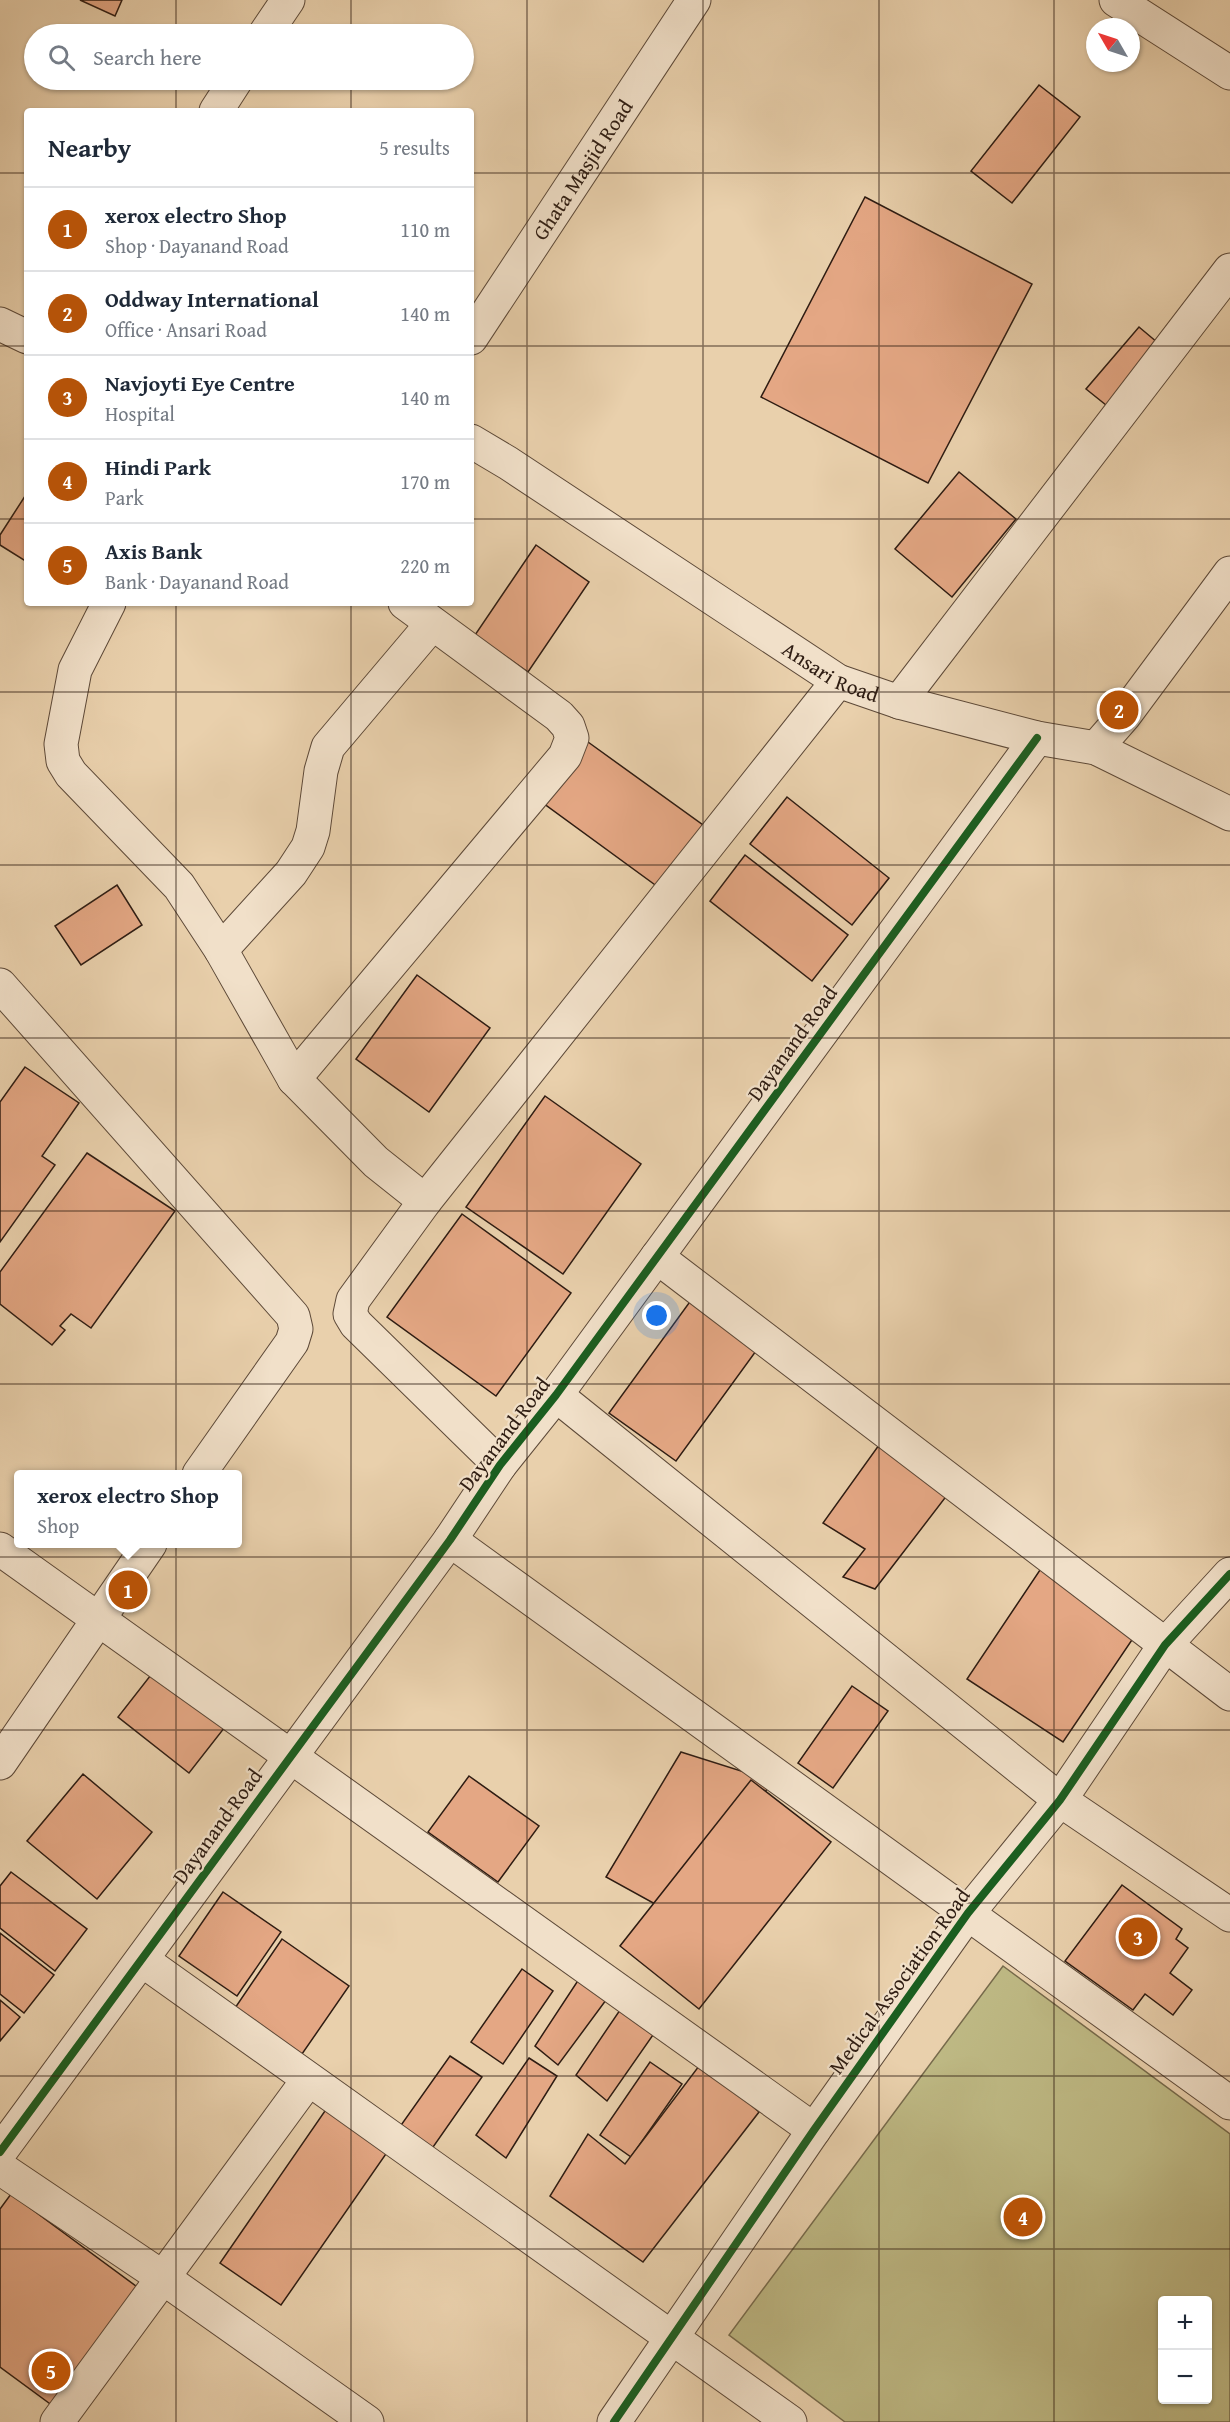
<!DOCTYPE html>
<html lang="en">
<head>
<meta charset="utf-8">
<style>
  :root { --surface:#fff; --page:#f6f6f7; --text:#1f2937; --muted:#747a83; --line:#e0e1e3; --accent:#b45309 }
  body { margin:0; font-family:"Gentium Book Plus",serif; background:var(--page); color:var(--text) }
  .controls { position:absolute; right:18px; bottom:18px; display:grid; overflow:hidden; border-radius:6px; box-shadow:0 2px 4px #0004 }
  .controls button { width:54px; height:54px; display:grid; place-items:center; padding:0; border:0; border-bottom:2px solid var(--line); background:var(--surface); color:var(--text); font:30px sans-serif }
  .compass { position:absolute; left:1086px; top:18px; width:54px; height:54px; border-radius:50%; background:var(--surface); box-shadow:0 2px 4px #0004; rotate:309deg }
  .you { position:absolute; left:657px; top:1316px; width:21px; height:21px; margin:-15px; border:4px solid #fff; border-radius:50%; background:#1a73e8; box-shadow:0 0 0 9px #1a73e833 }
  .badge { display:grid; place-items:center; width:39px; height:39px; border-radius:50%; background:var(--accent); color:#fff; font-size:20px; font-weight:700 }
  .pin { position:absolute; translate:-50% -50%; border:3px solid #fff; box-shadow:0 2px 6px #0006 }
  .popup { position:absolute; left:14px; top:1470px; width:228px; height:78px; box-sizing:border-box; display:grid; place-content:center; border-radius:6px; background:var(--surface); filter:drop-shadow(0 2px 4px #0005); font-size:20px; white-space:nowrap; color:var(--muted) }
  .popup b { font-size:22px; color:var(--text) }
  .popup::after { content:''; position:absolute; left:50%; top:100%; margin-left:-12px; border:12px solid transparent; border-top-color:var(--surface) }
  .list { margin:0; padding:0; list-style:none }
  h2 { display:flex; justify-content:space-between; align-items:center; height:78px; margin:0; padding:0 24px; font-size:26px }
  h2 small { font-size:20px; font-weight:400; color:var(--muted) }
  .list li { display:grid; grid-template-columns:39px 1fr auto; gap:18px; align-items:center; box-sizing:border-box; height:84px; padding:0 24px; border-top:2px solid var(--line) }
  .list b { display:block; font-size:22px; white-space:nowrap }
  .list p { margin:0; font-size:20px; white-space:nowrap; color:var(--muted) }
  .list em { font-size:20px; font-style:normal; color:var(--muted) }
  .icon { flex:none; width:33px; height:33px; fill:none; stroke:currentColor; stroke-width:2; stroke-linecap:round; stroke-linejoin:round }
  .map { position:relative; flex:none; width:1230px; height:2422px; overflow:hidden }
  .search { position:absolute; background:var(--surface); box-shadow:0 2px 4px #0004; left:24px; top:24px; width:450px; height:66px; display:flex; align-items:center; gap:15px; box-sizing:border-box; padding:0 21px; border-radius:33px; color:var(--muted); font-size:22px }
  .panel { position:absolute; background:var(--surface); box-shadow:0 2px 4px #0004; left:24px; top:108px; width:450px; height:498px; border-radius:6px }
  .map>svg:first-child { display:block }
</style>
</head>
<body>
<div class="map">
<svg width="1230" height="2422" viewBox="0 0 1230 2422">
  <rect width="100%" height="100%" fill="#e9d0ac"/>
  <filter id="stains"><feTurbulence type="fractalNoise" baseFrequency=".00333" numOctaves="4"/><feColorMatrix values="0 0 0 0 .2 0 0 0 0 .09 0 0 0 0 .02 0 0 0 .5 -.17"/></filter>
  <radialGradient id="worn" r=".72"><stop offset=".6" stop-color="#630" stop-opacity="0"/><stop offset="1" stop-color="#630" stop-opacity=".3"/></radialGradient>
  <path fill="#beb984" stroke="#766a4b" stroke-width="1.5" fill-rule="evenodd" d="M1003,1966l227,168v288h-385l-116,-87zM1162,2300h46v100h-46z"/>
  <g fill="#e4a784" stroke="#2e1c12" stroke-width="1.5">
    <polygon points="80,0 122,0 115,16"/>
    <polygon points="1039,85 1080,117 1012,203 971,171"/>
    <polygon points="865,197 1032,284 928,483 761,397"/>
    <polygon points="1139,327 1164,348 1111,409 1086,389"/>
    <polygon points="959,472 1016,519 952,597 895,549"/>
    <polygon points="27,493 27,562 0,545 0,535"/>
    <polygon points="536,545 589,582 528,672 475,635"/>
    <polygon points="588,742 703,825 658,887 543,803"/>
    <polygon points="787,797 889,878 852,925 750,844"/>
    <polygon points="745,855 848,935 812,981 710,901"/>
    <polygon points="117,885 142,925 81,965 55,926"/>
    <polygon points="417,975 490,1028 429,1112 356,1059"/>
    <polygon points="25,1067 79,1103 42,1156 55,1165 0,1242 0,1102"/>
    <polygon points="545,1096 641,1164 563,1274 466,1207"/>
    <polygon points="87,1153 175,1211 91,1328 71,1314 60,1326 65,1330 52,1345 0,1304 0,1272"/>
    <polygon points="462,1214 571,1293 496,1396 387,1317"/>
    <polygon points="697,1292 764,1340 676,1461 609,1413"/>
    <polygon points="879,1445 948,1494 875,1589 843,1577 865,1549 823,1523"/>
    <polygon points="1042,1567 1138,1631 1063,1742 967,1679"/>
    <polygon points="154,1671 225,1727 189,1773 118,1717"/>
    <polygon points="852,1686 888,1711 833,1788 798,1763"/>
    <polygon points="681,1752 773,1781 675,1915 606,1877"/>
    <polygon points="83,1774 152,1832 97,1899 27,1841"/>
    <polygon points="469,1776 539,1826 498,1882 428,1832"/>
    <polygon points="751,1780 831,1842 699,2009 620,1946"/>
    <polygon points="11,1872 87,1929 55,1971 0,1928 0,1886"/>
    <polygon points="1122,1885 1182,1929 1176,1939 1188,1948 1170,1973 1192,1990 1173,2015 1145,1994 1133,2010 1065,1961"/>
    <polygon points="223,1892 281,1932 237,1996 179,1956"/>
    <polygon points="0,1933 54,1975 24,2013 0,1994"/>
    <polygon points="282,1939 349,1986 302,2054 235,2008"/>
    <polygon points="522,1969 553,1991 503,2064 471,2042"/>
    <polygon points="579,1979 609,1996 558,2065 535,2046"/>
    <polygon points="0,2000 20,2017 0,2041"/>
    <polygon points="620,2010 653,2035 607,2101 576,2075"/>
    <polygon points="450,2056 482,2077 431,2150 399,2128"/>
    <polygon points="529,2058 557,2076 506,2158 476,2135"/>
    <polygon points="650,2062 682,2084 631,2157 600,2135"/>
    <polygon points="702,2062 759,2112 643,2262 550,2196 588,2134 625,2164"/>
    <polygon points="327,2108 388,2151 281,2305 220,2263"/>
    <polygon points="11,2194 140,2289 53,2406 0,2367 0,2209"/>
  </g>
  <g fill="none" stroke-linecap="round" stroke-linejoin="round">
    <g stroke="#5d4938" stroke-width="35">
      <g id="minor">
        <polyline points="1116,0 1230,73"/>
        <polyline points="265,34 288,0"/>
        <polyline points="216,111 236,80"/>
        <polyline points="0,324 27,337"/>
        <path id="s1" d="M471,338l223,-338"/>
        <path id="s2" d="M471,441l37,22 330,218 61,21 138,36 59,10 134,66"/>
        <polyline points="109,603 75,670 61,744 63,761 71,774 179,886 221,950 294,1079 376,1162 425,1201"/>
        <polyline points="899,702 1230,270"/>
        <polyline points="1096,748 1124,716 1230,573"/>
        <polyline points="221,950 291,873 308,847 313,831 321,771 328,747 432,624"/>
        <polyline points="0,985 293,1316 296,1329 292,1342 199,1474"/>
        <polyline points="294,1079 565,756 572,738 568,726 559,716 405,603"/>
        <polyline points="657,1257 1230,1694"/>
        <polyline points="556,1395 1060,1800 1230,1915"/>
        <polyline points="500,1465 356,1324 350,1314 353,1300 425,1201 838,681"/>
        <polyline points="450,1540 1230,2103"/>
        <polyline points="0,1549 814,2130"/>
        <polyline points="0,1763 150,1544"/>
        <polyline points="142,1960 790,2422"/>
        <polyline points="0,2152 450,1540 500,1465 556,1395 1037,738"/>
        <polyline points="0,2168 162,2277 367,2422"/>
        <polyline points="57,2422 308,2080"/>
        <polyline points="614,2422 814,2130 968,1913 1060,1800 1165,1645 1230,1574"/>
      </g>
    </g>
    <use href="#minor" stroke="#f1e0c9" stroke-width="33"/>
    <g stroke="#f1e0c9" stroke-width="11">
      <g id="cycleway">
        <polyline points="0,2152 450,1540 500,1465 556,1395 1037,738"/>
        <polyline points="614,2422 814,2130 968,1913 1060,1800 1165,1645 1230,1574"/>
      </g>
    </g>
    <use href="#cycleway" stroke="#1b5e20" stroke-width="8"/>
  </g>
  <path fill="none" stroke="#2e1c12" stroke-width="1.5" stroke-opacity="0.55" d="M176,0v34M351,0v34M527,0v2422M703,0v2422M879,0v2422M1054,0v2422M176,80v31M351,80v31M0,173h27M471,173h759M0,346h27M471,346h759M0,519h27M471,519h759M176,603v1819M351,603v1819M0,692h1230M0,865h1230M0,1038h1230M0,1211h1230M0,1384h1230M0,1557h1230M0,1730h1230M0,1903h1230M0,2076h1230M0,2249h1230"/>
  <g text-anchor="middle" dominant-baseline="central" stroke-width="4.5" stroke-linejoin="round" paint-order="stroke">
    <g font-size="21" fill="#2e1c12" stroke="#f1e0c9">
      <text stroke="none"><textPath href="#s1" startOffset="202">Ghata Masjid Road</textPath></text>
      <text stroke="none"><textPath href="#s2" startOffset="428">Ansari Road</textPath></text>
      <text transform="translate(792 1043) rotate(-54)">Dayanand Road</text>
      <text transform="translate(504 1434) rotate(-53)">Dayanand Road</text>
      <text transform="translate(217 1826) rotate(-54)">Dayanand Road</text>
      <text transform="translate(899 1981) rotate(-54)">Medical Association Road</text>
    </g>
  </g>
  <rect width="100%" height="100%" filter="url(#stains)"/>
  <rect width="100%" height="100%" fill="url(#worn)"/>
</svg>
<div class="controls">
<button>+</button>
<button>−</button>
</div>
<svg class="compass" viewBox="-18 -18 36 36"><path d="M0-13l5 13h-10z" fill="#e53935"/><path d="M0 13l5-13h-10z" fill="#747a83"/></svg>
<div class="you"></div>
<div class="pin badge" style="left:128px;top:1590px">1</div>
<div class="popup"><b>xerox electro Shop</b>Shop</div>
<div class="pin badge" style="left:1119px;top:710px">2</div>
<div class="pin badge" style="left:1138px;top:1937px">3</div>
<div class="pin badge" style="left:1023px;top:2217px">4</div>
<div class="pin badge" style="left:51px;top:2371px">5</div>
<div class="search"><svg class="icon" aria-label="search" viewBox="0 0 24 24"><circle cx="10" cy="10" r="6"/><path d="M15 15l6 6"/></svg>Search here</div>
<section class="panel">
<h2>Nearby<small>5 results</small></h2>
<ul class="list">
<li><span class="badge">1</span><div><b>xerox electro Shop</b><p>Shop · Dayanand Road</p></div><em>110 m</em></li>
<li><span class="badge">2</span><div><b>Oddway International</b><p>Office · Ansari Road</p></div><em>140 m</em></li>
<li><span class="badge">3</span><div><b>Navjoyti Eye Centre</b><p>Hospital</p></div><em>140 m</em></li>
<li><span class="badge">4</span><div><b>Hindi Park</b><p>Park</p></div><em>170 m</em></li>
<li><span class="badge">5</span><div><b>Axis Bank</b><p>Bank · Dayanand Road</p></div><em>220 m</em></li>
</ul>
</section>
</div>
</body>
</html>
